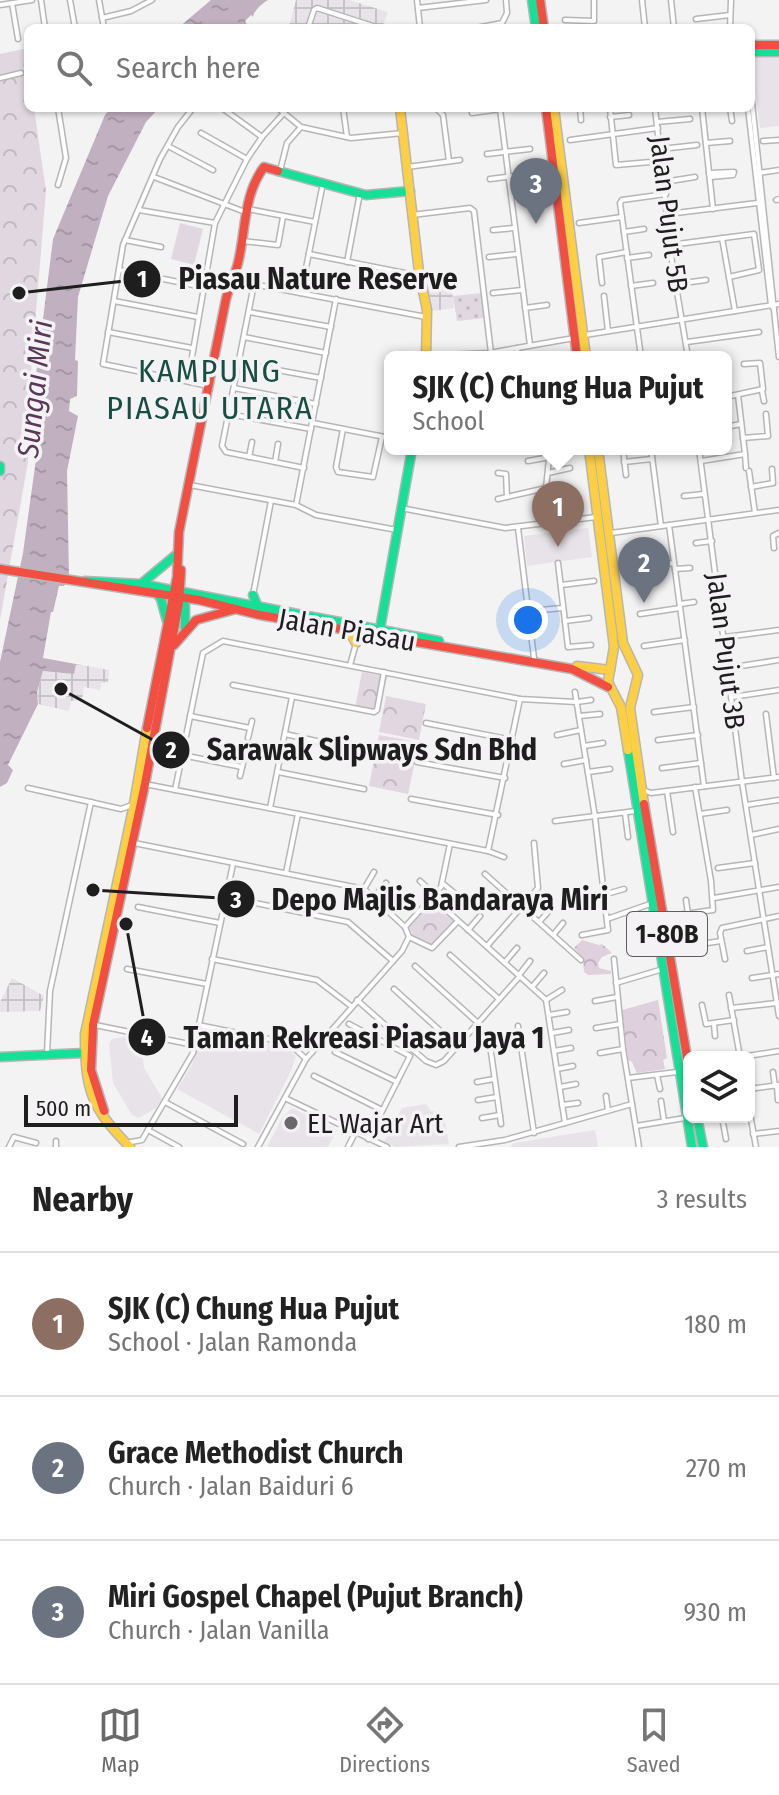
<!DOCTYPE html>
<html lang="en">
<head>
<meta charset="utf-8">
<style>
  :root { --surface:#fff; --page:#f6f6f6; --text:#222; --muted:#767676; --line:#e0e0e0; --accent:#696969 }
  body { margin:0; font-family:"Fira Sans Condensed",sans-serif; background:var(--page); color:var(--text) }
  .controls { position:absolute; right:24px; bottom:24px; display:grid; overflow:hidden; border-radius:12px; box-shadow:0 2px 6px #0004 }
  .controls button { width:72px; height:72px; display:grid; place-items:center; padding:0; border:0; border-bottom:2px solid var(--line); background:var(--surface); color:var(--text); font:40px sans-serif }
  .scale { position:absolute; left:24px; bottom:20px; width:214px; box-sizing:border-box; padding-left:8px; border:4px solid #1f1e1f; border-top:0; font-size:22px; line-height:28px; white-space:nowrap; color:#1f1e1f; -webkit-text-stroke:6px #f4f2f4; paint-order:stroke }
  .you { position:absolute; left:528px; top:620px; width:28px; height:28px; margin:-20px; border:6px solid #fff; border-radius:50%; background:#1a73e8; box-shadow:0 0 0 12px #1a73e833 }
  .badge { display:grid; place-items:center; width:52px; height:52px; border-radius:50%; background:var(--accent); color:#fff; font-size:26px; font-weight:700 }
  .pin { position:absolute; translate:-50% -66px; filter:drop-shadow(0 2px 4px #0008) }
  .pin::after { content:''; position:absolute; top:42px; width:28px; height:24px; background:inherit; clip-path:polygon(0 0,100% 0,50% 100%) }
  .popup { position:absolute; left:384px; top:351px; width:348px; height:104px; box-sizing:border-box; display:grid; place-content:center; border-radius:12px; background:var(--surface); filter:drop-shadow(0 2px 6px #0005); font-size:26px; white-space:nowrap; color:var(--muted) }
  .popup b { font-size:30px; color:var(--text) }
  .popup::after { content:''; position:absolute; left:50%; top:100%; margin-left:-16px; border:16px solid transparent; border-top-color:var(--surface) }
  .list { margin:0; padding:0; list-style:none }
  h2 { display:flex; justify-content:space-between; align-items:center; height:104px; margin:0; padding:0 32px; font-size:34px }
  h2 small { font-size:26px; font-weight:400; color:var(--muted) }
  .list li { display:grid; grid-template-columns:52px 1fr auto; gap:24px; align-items:center; box-sizing:border-box; height:144px; padding:0 32px; border-top:2px solid var(--line) }
  .list b { display:block; font-size:30px; white-space:nowrap }
  .list p { margin:0; font-size:26px; white-space:nowrap; color:var(--muted) }
  .list em { font-size:26px; font-style:normal; color:var(--muted) }
  .icon { flex:none; width:44px; height:44px; fill:none; stroke:currentColor; stroke-width:2; stroke-linecap:round; stroke-linejoin:round }
  .map { position:relative; flex:none; width:779px; height:1147px; overflow:hidden }
  .search { position:absolute; background:var(--surface); box-shadow:0 2px 6px #0004; left:24px; right:24px; top:24px; height:88px; display:flex; align-items:center; gap:20px; box-sizing:border-box; padding:0 28px; border-radius:12px; color:var(--muted); font-size:30px }
  .sheet { height:536px; background:var(--surface) }
  nav { display:flex; justify-content:space-around; align-items:center; box-sizing:border-box; height:112px; border-top:2px solid var(--line); background:var(--surface); font-size:22px; color:var(--muted) }
  nav a { display:grid; justify-items:center; gap:4px }
  nav .on { color:var(--accent) }
  .map>svg:first-child { display:block }
</style>
</head>
<body>
<div class="map">
<svg width="779" height="1147" viewBox="0 0 779 1147">
  <defs>
    <pattern id="industrial-grid" width="8" height="8" patternUnits="userSpaceOnUse" patternTransform="scale(2)"><rect width="8" height="8" fill="#e8e3e8"/><path d="M0 4h8M4 0v8" fill="none" stroke="#c7c2c7"/></pattern>
    <pattern id="grass-dots" width="8" height="8" patternUnits="userSpaceOnUse" patternTransform="scale(2)"><rect width="8" height="8" fill="#e1d7e0"/><path d="M2 2h.1M6 6h.1" fill="none" stroke="#c1b8c0" stroke-width="1.8" stroke-linecap="round"/></pattern>
    <pattern id="forest-crowns" width="20" height="18" patternUnits="userSpaceOnUse" patternTransform="scale(2)"><rect width="20" height="18" fill="#ded0dc"/><path d="M2 6a3 3 0 1 1 6 0M12 15a3 3 0 1 1 6 0" fill="none" stroke="#beb2bc"/></pattern>
    <pattern id="park-crowns" width="20" height="18" patternUnits="userSpaceOnUse" patternTransform="scale(2)"><rect width="20" height="18" fill="#e1d7e0"/><path d="M2 6a3 3 0 1 1 6 0M12 15a3 3 0 1 1 6 0" fill="none" stroke="#c1b8c0"/></pattern>
    <pattern id="water-ripples" width="26" height="14" patternUnits="userSpaceOnUse" patternTransform="scale(2)"><rect width="26" height="14" fill="#c1b0c0"/><path d="M2 4q2-2 4 0t4 0M15 11q2-2 4 0t4 0" fill="none" stroke="#a597a5"/></pattern>
  </defs>
  <rect width="100%" height="100%" fill="#f3f3f3"/>
  <g fill="#e8e3e8">
    <polygon points="754,57 779,58 779,126 760,128 755,90"/>
    <polygon points="588,528 592,557 527,566 524,536"/>
    <polygon points="204,1031 286,1046 296,1056 291,1071 259,1134 177,1089 192,1065"/>
    <polygon points="129,1036 141,1039 144,1068 162,1098 156,1108 139,1118 132,1115 113,1083 109,1044 112,1039"/>
    <polygon points="426,1104 430,1110 444,1116 449,1144 395,1147 384,1142 402,1108"/>
    <polygon points="292,1108 337,1130 328,1147 267,1147 282,1118"/>
    <polygon points="595,1130 598,1147 510,1147 514,1143"/>
  </g>
  <g fill="url(#industrial-grid)">
    <polygon points="296,0 349,0 388,12 382,28 293,28 289,26"/>
    <polygon points="450,270 454,308 432,311 424,273"/>
    <polygon points="76,664 109,670 108,683 102,682 100,690 84,687 82,700 71,701 69,711 38,704 37,692 43,671 74,674"/>
    <polygon points="12,978 44,996 40,1011 0,1012 0,1002"/>
  </g>
  <polygon fill="url(#grass-dots)" points="482,293 485,318 457,321 453,296"/>
  <g fill="url(#forest-crowns)">
    <polygon points="582,940 599,945 602,944 612,953 602,957 598,963 599,968 611,971 611,974 588,975 584,972 583,958 574,948"/>
    <polygon points="658,1000 667,1058 663,1060 665,1069 637,1073 632,1062 628,1060 622,1010"/>
  </g>
  <g fill="url(#park-crowns)">
    <polygon points="28,48 28,69 26,70 28,108 34,108 46,191 29,396 28,462 0,620 0,54"/>
    <polygon points="362,672 382,676 375,713 355,708"/>
    <polygon points="386,696 426,704 419,740 379,732"/>
    <polygon points="379,735 419,742 408,794 369,786"/>
    <polygon points="431,904 454,921 432,944 413,935 409,927"/>
  </g>
  <polygon fill="#e1d7e0" points="180,223 203,229 194,265 171,259"/>
  <g fill="url(#water-ripples)">
    <path d="M211,0h57c-5,3 -15,11 -15,17l-2,-2 -6,6 2,4 -4,3h-65z"/>
    <polygon points="111,108 159,108 146,122 108,196 78,297 75,360 78,361 77,396 70,399 69,411 78,416 67,471 69,577 64,586 59,586 53,612 51,612 43,658 76,664 74,674 43,671 37,692 38,704 8,765 13,770 7,783 0,787 0,662 23,553 39,438 35,383 53,239 105,115"/>
  </g>
  <g fill="none" stroke-linecap="round" stroke-linejoin="round">
    <g stroke="#b7b6b7" stroke-width="7">
      <g id="street">
        <polyline points="41,0 45,28"/>
        <polyline points="70,0 75,28"/>
        <polyline points="99,0 104,28"/>
        <polyline points="417,0 420,28"/>
        <polyline points="642,0 645,28"/>
        <polyline points="671,0 674,28"/>
        <polyline points="12,3 18,39"/>
        <polyline points="0,5 32,0"/>
        <polyline points="418,8 486,0"/>
        <polyline points="102,18 131,11 152,0"/>
        <polyline points="696,19 730,15"/>
        <polyline points="565,20 594,21 594,0"/>
        <polyline points="308,28 314,10 317,8 379,28"/>
        <polyline points="476,28 502,23 507,13 506,0"/>
        <polyline points="730,28 731,0"/>
        <polyline points="0,78 21,73"/>
        <polyline points="751,93 779,357"/>
        <polyline points="58,108 66,158 58,185"/>
        <polyline points="193,108 178,127 160,159 123,245 103,364 209,386"/>
        <polyline points="222,108 262,137"/>
        <polyline points="278,108 301,127"/>
        <polyline points="343,108 347,137"/>
        <polyline points="436,108 443,115 449,161"/>
        <polyline points="580,108 581,120"/>
        <polyline points="610,108 616,165 662,161"/>
        <polyline points="655,108 672,262 688,357"/>
        <polyline points="702,108 713,209"/>
        <polyline points="730,108 732,121"/>
        <polyline points="748,108 771,305 774,309"/>
        <polyline points="500,109 530,345"/>
        <polyline points="472,113 508,108"/>
        <polyline points="610,117 629,115"/>
        <polyline points="657,122 690,119"/>
        <polyline points="201,133 247,159"/>
        <polyline points="570,140 658,128"/>
        <polyline points="763,141 779,140"/>
        <polyline points="706,143 730,141"/>
        <polyline points="168,146 213,170"/>
        <polyline points="661,149 697,145"/>
        <polyline points="487,154 530,149"/>
        <polyline points="407,167 460,160"/>
        <polyline points="280,171 287,143 301,127 351,138 403,133"/>
        <polyline points="709,173 734,172 733,175 710,177"/>
        <polyline points="758,173 779,170"/>
        <polyline points="154,177 245,212"/>
        <polyline points="490,179 552,171"/>
        <polyline points="664,182 695,177"/>
        <polyline points="776,200 779,199"/>
        <polyline points="248,209 315,222"/>
        <polyline points="139,210 215,223"/>
        <polyline points="668,214 757,203"/>
        <polyline points="412,215 470,208 474,211 491,353"/>
        <polyline points="579,223 622,217"/>
        <polyline points="493,230 514,228"/>
        <polyline points="624,232 644,229"/>
        <polyline points="722,238 735,311"/>
        <polyline points="125,240 161,247"/>
        <polyline points="242,241 278,245 283,217"/>
        <polyline points="670,245 754,234 759,270 729,277"/>
        <polyline points="309,254 420,276"/>
        <polyline points="489,257 517,254"/>
        <polyline points="627,258 649,255"/>
        <polyline points="347,262 360,193"/>
        <polyline points="119,270 203,287"/>
        <polyline points="232,280 426,317"/>
        <polyline points="602,283 599,257 627,252"/>
        <polyline points="254,284 222,446 226,452 304,468"/>
        <polyline points="676,284 706,280"/>
        <polyline points="631,286 653,283"/>
        <polyline points="301,293 323,183"/>
        <polyline points="493,293 522,290"/>
        <polyline points="604,296 608,331"/>
        <polyline points="114,301 198,317"/>
        <polyline points="525,308 547,305"/>
        <polyline points="249,312 331,327"/>
        <polyline points="108,332 192,348"/>
        <polyline points="585,335 779,304"/>
        <polyline points="244,337 326,353"/>
        <polyline points="687,342 759,332"/>
        <polyline points="517,348 518,357"/>
        <polyline points="426,356 489,353 574,338"/>
        <polyline points="641,357 620,203 622,200 666,194"/>
        <polyline points="239,363 321,378"/>
        <polyline points="726,366 727,366"/>
        <polyline points="188,380 215,223 247,159 262,137 284,113"/>
        <polyline points="234,388 316,404"/>
        <polyline points="762,391 764,401"/>
        <polyline points="726,397 763,389 760,363 744,364"/>
        <polyline points="229,414 311,429"/>
        <polyline points="313,423 390,438"/>
        <polyline points="726,427 741,424"/>
        <polyline points="343,429 336,467 338,472 373,477 382,437"/>
        <polyline points="743,438 768,436 766,414"/>
        <polyline points="550,449 546,488 555,523"/>
        <polyline points="623,449 626,475"/>
        <polyline points="651,449 661,526"/>
        <polyline points="699,449 742,782 779,1016"/>
        <polyline points="745,454 746,468"/>
        <polyline points="249,457 252,442"/>
        <polyline points="528,461 550,457"/>
        <polyline points="701,461 745,454 738,395"/>
        <polyline points="275,462 278,444"/>
        <polyline points="624,462 652,459"/>
        <polyline points="749,471 755,513"/>
        <polyline points="498,473 506,474 507,497"/>
        <polyline points="548,473 570,468"/>
        <polyline points="190,485 296,505 316,515 397,530"/>
        <polyline points="751,487 773,483 772,469"/>
        <polyline points="684,496 704,494"/>
        <polyline points="498,499 546,488"/>
        <polyline points="550,500 568,497 568,492"/>
        <polyline points="296,505 336,299"/>
        <polyline points="401,508 505,528 596,517"/>
        <polyline points="669,525 704,786"/>
        <polyline points="518,528 534,658"/>
        <polyline points="611,533 779,510"/>
        <polyline points="696,543 712,541"/>
        <polyline points="774,548 773,536 779,533"/>
        <polyline points="558,563 568,647 591,645"/>
        <polyline points="675,569 690,568"/>
        <polyline points="629,570 674,563"/>
        <polyline points="561,585 594,581"/>
        <polyline points="253,595 271,501"/>
        <polyline points="680,604 694,602"/>
        <polyline points="529,611 563,608"/>
        <polyline points="640,614 680,608"/>
        <polyline points="565,621 589,618"/>
        <polyline points="725,637 779,630"/>
        <polyline points="644,646 685,640"/>
        <polyline points="350,665 359,633"/>
        <polyline points="728,668 779,660"/>
        <polyline points="233,685 374,712 377,710 384,672"/>
        <polyline points="575,692 595,817 608,930 582,935"/>
        <polyline points="732,697 779,690"/>
        <polyline points="577,702 591,700"/>
        <polyline points="654,712 694,707"/>
        <polyline points="766,714 774,778"/>
        <polyline points="190,716 250,728"/>
        <polyline points="579,716 600,714"/>
        <polyline points="426,723 512,740"/>
        <polyline points="285,734 370,753"/>
        <polyline points="557,735 581,730"/>
        <polyline points="248,738 252,721"/>
        <polyline points="658,740 698,735"/>
        <polyline points="584,746 603,743"/>
        <polyline points="182,755 242,767"/>
        <polyline points="417,762 505,778"/>
        <polyline points="564,764 586,760"/>
        <polyline points="662,768 701,763"/>
        <polyline points="278,772 364,789"/>
        <polyline points="588,772 610,769"/>
        <polyline points="240,776 244,759"/>
        <polyline points="145,784 488,851 520,699"/>
        <polyline points="28,788 121,809 132,805"/>
        <polyline points="175,790 203,653 223,641 520,699 576,702"/>
        <polyline points="643,790 651,793 779,777"/>
        <polyline points="667,791 673,832"/>
        <polyline points="411,799 498,815"/>
        <polyline points="746,805 779,800"/>
        <polyline points="270,808 292,697"/>
        <polyline points="625,813 628,837"/>
        <polyline points="700,814 727,810"/>
        <polyline points="555,821 636,811"/>
        <polyline points="751,835 779,829"/>
        <polyline points="134,843 364,889 405,927 409,937 402,951 306,1059 258,1147"/>
        <polyline points="488,851 504,857"/>
        <polyline points="718,868 755,863"/>
        <polyline points="286,873 298,814"/>
        <polyline points="485,874 581,960"/>
        <polyline points="420,881 434,894"/>
        <polyline points="442,883 468,904"/>
        <polyline points="364,889 374,872"/>
        <polyline points="603,895 624,889"/>
        <polyline points="226,897 348,922 393,961"/>
        <polyline points="374,897 386,883"/>
        <polyline points="432,897 546,1000 565,1123"/>
        <polyline points="714,898 779,887"/>
        <polyline points="686,900 688,914"/>
        <polyline points="138,907 220,923"/>
        <polyline points="579,909 604,905"/>
        <polyline points="664,917 713,910 711,881 695,787"/>
        <polyline points="607,919 650,904"/>
        <polyline points="540,921 549,911"/>
        <polyline points="405,927 441,887 450,844"/>
        <polyline points="468,930 480,916"/>
        <polyline points="554,934 563,923"/>
        <polyline points="409,937 432,948 458,921"/>
        <polyline points="694,945 721,941"/>
        <polyline points="487,946 538,888 534,843"/>
        <polyline points="747,951 768,947"/>
        <polyline points="450,955 499,999"/>
        <polyline points="212,959 317,980 351,1006"/>
        <polyline points="614,959 623,1049 639,1147"/>
        <polyline points="725,959 720,933 722,928 779,916"/>
        <polyline points="505,962 517,948"/>
        <polyline points="415,966 478,1023"/>
        <polyline points="127,969 207,984"/>
        <polyline points="519,975 530,961"/>
        <polyline points="752,978 779,974"/>
        <polyline points="616,983 663,969"/>
        <polyline points="532,987 544,973"/>
        <polyline points="394,989 457,1046"/>
        <polyline points="729,995 740,1057"/>
        <polyline points="357,1000 426,1061 436,1065 444,1061 520,976"/>
        <polyline points="546,1000 562,990"/>
        <polyline points="595,1001 617,997"/>
        <polyline points="702,1005 706,1024 734,1020"/>
        <polyline points="731,1008 777,1003"/>
        <polyline points="549,1015 567,1012"/>
        <polyline points="349,1024 410,1056 368,1139"/>
        <polyline points="714,1024 715,1036"/>
        <polyline points="95,1025 194,1045"/>
        <polyline points="198,1025 289,1043 306,1059"/>
        <polyline points="518,1026 534,1133"/>
        <polyline points="596,1028 620,1024"/>
        <polyline points="473,1029 490,1045 501,1124"/>
        <polyline points="552,1033 569,1030"/>
        <polyline points="554,1051 571,1048"/>
        <polyline points="335,1052 397,1082"/>
        <polyline points="600,1053 623,1049"/>
        <polyline points="47,1054 50,991 91,802"/>
        <polyline points="741,1057 779,1051"/>
        <polyline points="557,1069 573,1066"/>
        <polyline points="773,1072 775,1086"/>
        <polyline points="657,1075 660,1089"/>
        <polyline points="314,1076 382,1110"/>
        <polyline points="628,1078 677,1072"/>
        <polyline points="477,1082 494,1079"/>
        <polyline points="777,1086 778,1100"/>
        <polyline points="560,1087 576,1084"/>
        <polyline points="749,1089 779,1085"/>
        <polyline points="606,1096 608,1110"/>
        <polyline points="285,1098 387,1147"/>
        <polyline points="478,1100 497,1097"/>
        <polyline points="661,1101 664,1121"/>
        <polyline points="165,1102 243,1144"/>
        <polyline points="562,1105 578,1103"/>
        <polyline points="749,1108 756,1147"/>
        <polyline points="722,1117 726,1139"/>
        <polyline points="482,1118 500,1115"/>
        <polyline points="636,1126 685,1118"/>
        <polyline points="148,1130 179,1147"/>
        <polyline points="753,1134 779,1131"/>
        <polyline points="131,1142 142,1140 193,1053 233,864"/>
        <polyline points="9,1147 14,1137 36,1143"/>
        <polyline points="56,1147 56,1141"/>
        <polyline points="348,1147 355,1133"/>
        <polyline points="459,1147 505,1140 632,1104"/>
      </g>
    </g>
    <g stroke="#b7b6b7" stroke-width="11">
      <g id="fast">
        <polyline points="532,0 536,28"/>
        <polyline points="751,52 779,52"/>
        <polyline points="278,171 366,195 410,191"/>
        <polyline points="0,466 0,471"/>
        <polyline points="85,581 141,584 439,641"/>
        <polyline points="141,584 177,554"/>
        <polyline points="156,592 161,599 167,621"/>
        <polyline points="253,595 258,607"/>
        <polyline points="176,603 185,605 185,627"/>
        <polyline points="380,629 412,449"/>
        <polyline points="628,750 692,1147"/>
        <polyline points="0,1057 84,1053"/>
        <polyline points="697,1117 703,1147"/>
      </g>
    </g>
    <g stroke="#b7b6b7" stroke-width="11">
      <g id="slow">
        <polyline points="400,108 419,272 427,310 426,357"/>
        <polyline points="554,108 586,357"/>
        <polyline points="589,449 614,647 608,682 621,707 628,750"/>
        <polyline points="598,449 623,643 638,675 630,708 644,804"/>
        <polyline points="349,631 356,643"/>
        <polyline points="577,666 610,670"/>
        <path d="M130,1147c-40,-40 -45,-58 -45,-113l49,-230 13,-76"/>
      </g>
    </g>
    <g stroke="#b7b6b7" stroke-width="11">
      <g id="jam">
        <polyline points="540,0 544,28"/>
        <polyline points="751,45 779,45"/>
        <polyline points="546,108 577,357"/>
        <polyline points="0,569 199,600 260,615 572,669 608,687"/>
        <polyline points="174,645 196,620 236,609"/>
        <path d="M147,728l30,-151 2,-45 47,-233c3,-12 9,-24 12,-36 8,-32 5,-68 26,-96l14,4"/>
        <polyline points="644,804 689,1069"/>
        <polyline points="104,1111 91,1070 93,1025 145,784 179,603 181,570"/>
      </g>
    </g>
    <use href="#street" stroke="#fdfdfd" stroke-width="4"/>
    <use href="#fast" stroke="#16e098" stroke-width="8"/>
    <use href="#slow" stroke="#ffcf43" stroke-width="8"/>
    <use href="#jam" stroke="#f24e42" stroke-width="8"/>
  </g>
  <circle fill="#696969" stroke="#f4f2f4" stroke-width="3" cx="291" cy="1123" r="8"/>
  <g text-anchor="middle" dominant-baseline="central" stroke-width="7" stroke-linejoin="round" paint-order="stroke">
    <rect fill="#f4f2f4" stroke="#5f5e5f" stroke-width="2" x="627" y="912" width="80" height="44" rx="6"/>
    <g font-size="26" font-weight="bold" fill="#1f1e1f">
      <text x="667" y="934">1-80B</text>
    </g>
    <g font-size="28" fill="#1f1e1f" stroke="#f4f2f4">
      <text transform="translate(669 214) rotate(83)">Jalan Pujut 5B</text>
      <text transform="translate(347 630) rotate(10)">Jalan Piasau</text>
      <text transform="translate(726 651) rotate(83)">Jalan Pujut 3B</text>
    </g>
    <g font-size="28" fill="#1f1e1f" stroke="#f4f2f4" text-anchor="start">
      <text x="307" y="1123">EL Wajar Art</text>
    </g>
    <g font-size="30" font-style="italic" fill="#5b3859" stroke="#f4f2f4">
      <text transform="translate(35 389) rotate(-84)">Sungai Miri</text>
    </g>
    <g font-size="32" letter-spacing="2" fill="#184e41" stroke="#f4f2f4">
      <text x="210" y="371">KAMPUNG<tspan x="210" dy="37">PIASAU UTARA</tspan></text>
    </g>
  </g>
  <path fill="none" stroke="#1f1e1f" stroke-width="3" d="M19 293L142 279M61 689L171 750M93 890L236 899M126 924L147 1037"/>
  <g fill="#1f1e1f" stroke="#f4f2f4" stroke-width="3">
    <circle cx="19" cy="293" r="8"/>
    <circle cx="61" cy="689" r="8"/>
    <circle cx="93" cy="890" r="8"/>
    <circle cx="126" cy="924" r="8"/>
    <circle cx="142" cy="279" r="20"/>
    <circle cx="171" cy="750" r="20"/>
    <circle cx="236" cy="899" r="20"/>
    <circle cx="147" cy="1037" r="20"/>
  </g>
  <g font-size="24" text-anchor="middle" font-weight="bold" fill="#fff">
    <text x="142" y="287">1</text>
    <text x="171" y="758">2</text>
    <text x="236" y="908">3</text>
    <text x="147" y="1046">4</text>
  </g>
  <g font-size="30" text-anchor="middle" font-weight="bold" fill="#1f1e1f" stroke="#f4f2f4" stroke-width="7" stroke-linejoin="round" paint-order="stroke">
    <text x="318" y="289">Piasau Nature Reserve</text>
    <text x="372" y="760">Sarawak Slipways Sdn Bhd</text>
    <text x="440" y="910">Depo Majlis Bandaraya Miri</text>
    <text x="364" y="1048">Taman Rekreasi Piasau Jaya 1</text>
  </g>
</svg>
<div class="controls">
<button><svg class="icon" aria-label="layers" viewBox="0 0 24 24"><path d="M12 4l9 5-9 5-9-5zM3 14l9 5 9-5"/></svg></button>
</div>
<div class="scale">500 m</div>
<div class="you"></div>
<div class="pin badge" style="left:558px;top:547px;background:#8d6e63">1</div>
<div class="popup"><b>SJK (C) Chung Hua Pujut</b>School</div>
<div class="pin badge" style="left:644px;top:603px;background:#6b7280">2</div>
<div class="pin badge" style="left:536px;top:224px;background:#6b7280">3</div>
<div class="search"><svg class="icon" aria-label="search" viewBox="0 0 24 24"><circle cx="10" cy="10" r="6"/><path d="M15 15l6 6"/></svg>Search here</div>
</div>
<section class="sheet">
<h2>Nearby<small>3 results</small></h2>
<ul class="list">
<li><span class="badge" style="background:#8d6e63">1</span><div><b>SJK (C) Chung Hua Pujut</b><p>School · Jalan Ramonda</p></div><em>180 m</em></li>
<li><span class="badge" style="background:#6b7280">2</span><div><b>Grace Methodist Church</b><p>Church · Jalan Baiduri 6</p></div><em>270 m</em></li>
<li><span class="badge" style="background:#6b7280">3</span><div><b>Miri Gospel Chapel (Pujut Branch)</b><p>Church · Jalan Vanilla</p></div><em>930 m</em></li>
</ul>
</section>
<nav>
<a class="on"><svg class="icon" aria-label="map" viewBox="0 0 24 24"><path d="M3 6l6-2 6 2 6-2v14l-6 2-6-2-6 2zM9 4v14M15 6v14"/></svg>Map</a>
<a><svg class="icon" aria-label="directions" viewBox="0 0 24 24"><path d="M12 3l9 9-9 9-9-9zM9 14v-3h6M13 9l2 2-2 2"/></svg>Directions</a>
<a><svg class="icon" aria-label="saved" viewBox="0 0 24 24"><path d="M7 4h10v16l-5-4-5 4z"/></svg>Saved</a>
</nav>
</body>
</html>
